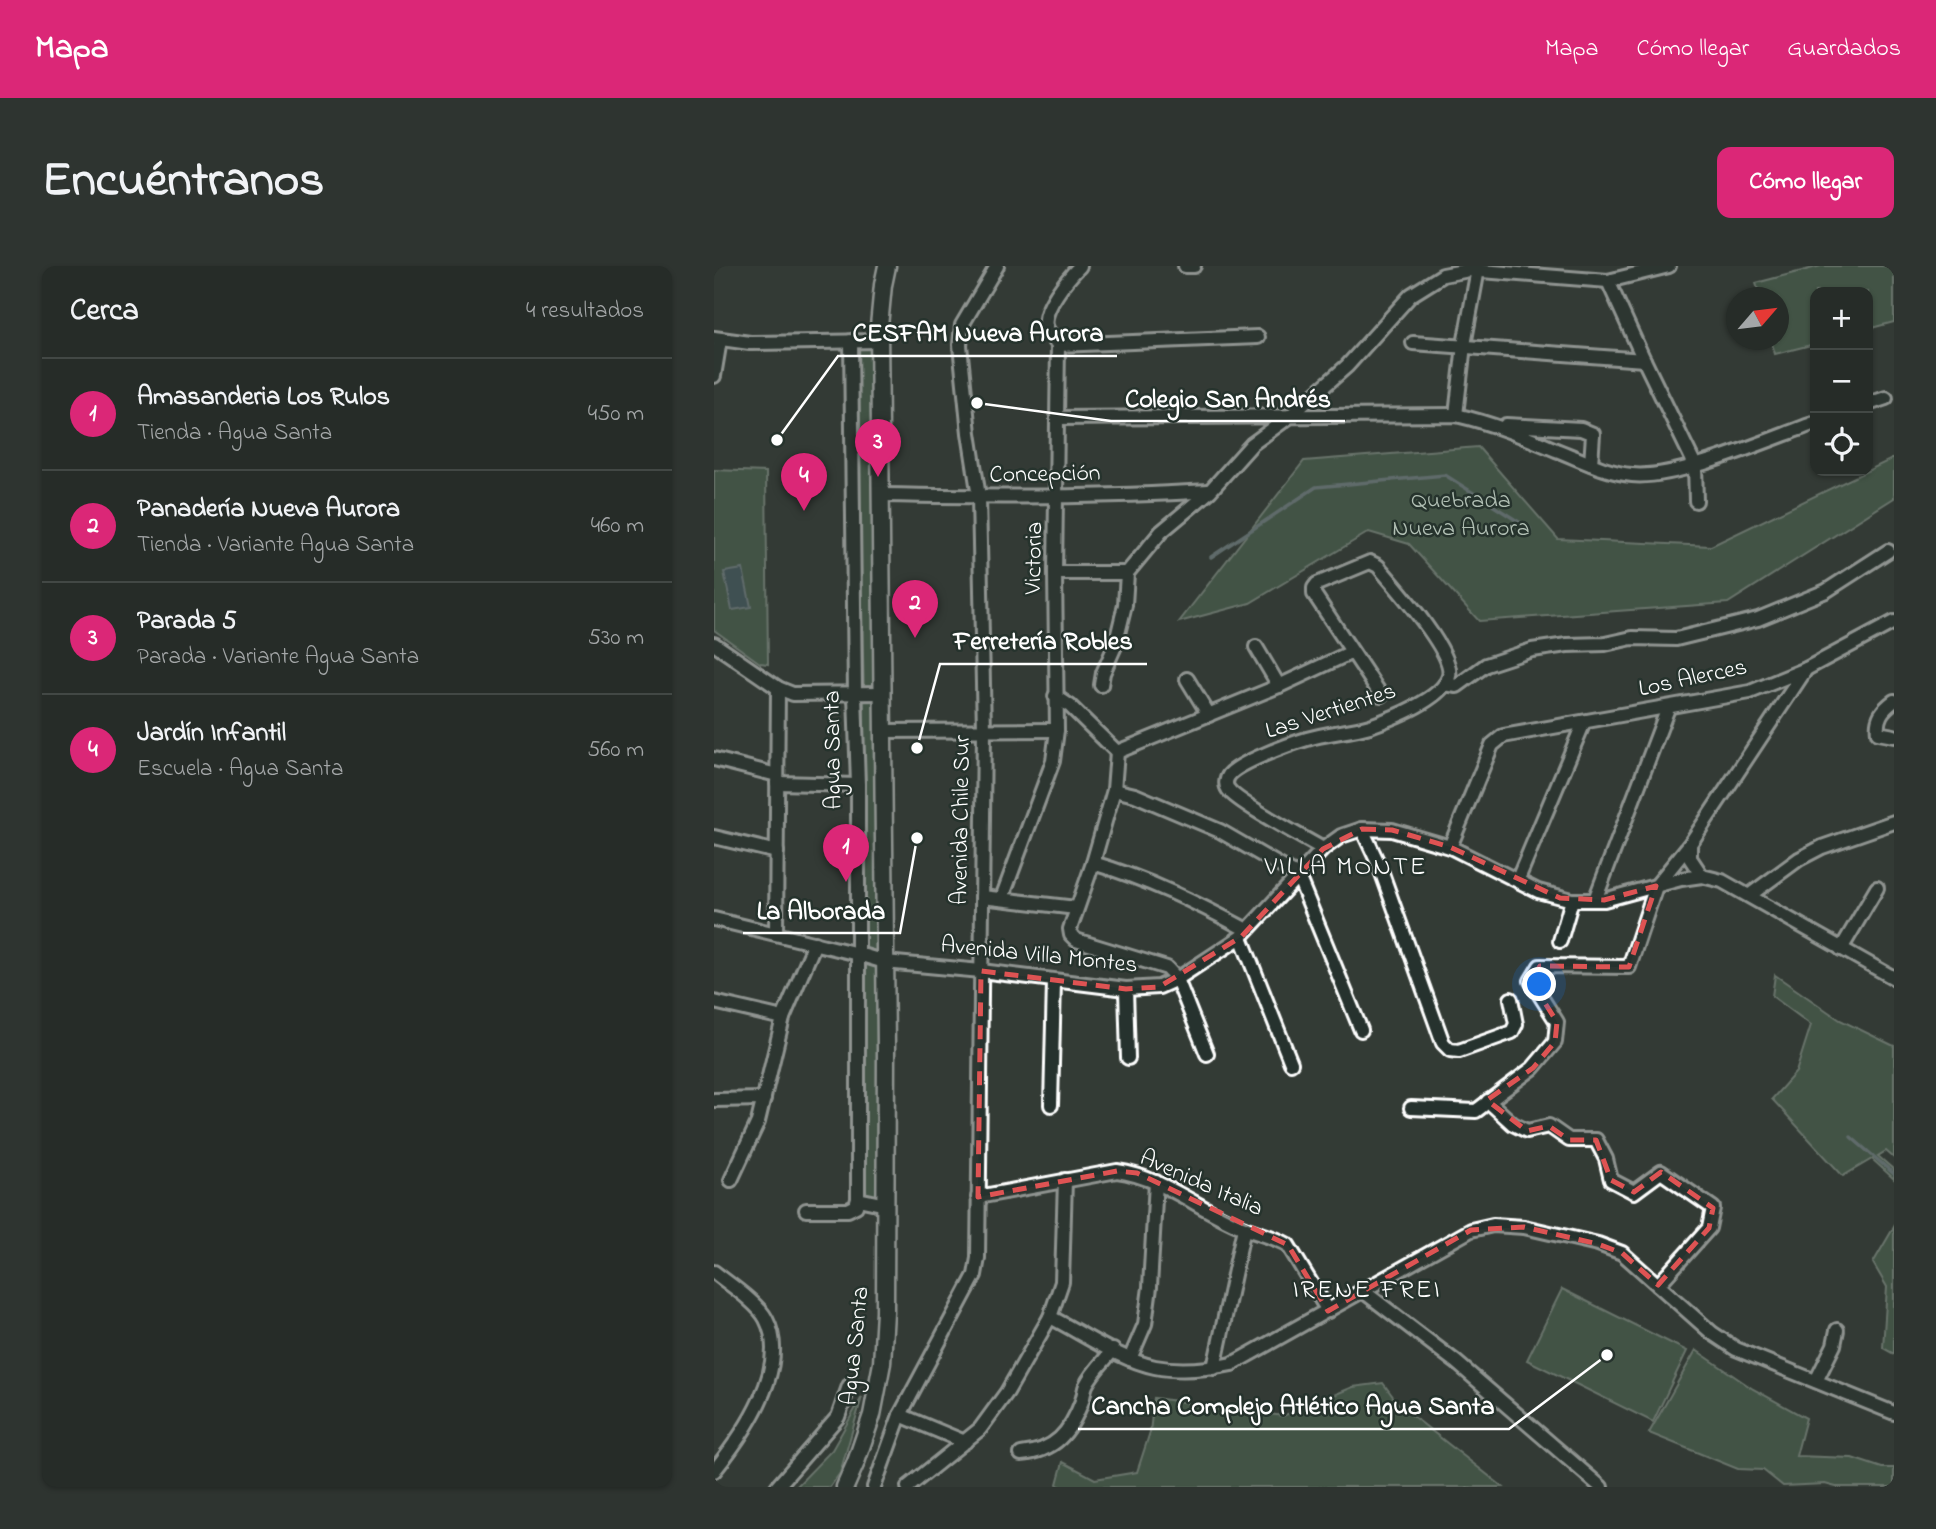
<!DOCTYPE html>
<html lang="es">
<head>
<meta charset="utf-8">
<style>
  :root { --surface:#262c28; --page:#2e3430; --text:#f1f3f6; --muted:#a4a7a8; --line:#424845; --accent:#db2777 }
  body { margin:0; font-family:"Indie Flower",sans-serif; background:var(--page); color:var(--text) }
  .controls { position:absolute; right:21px; top:21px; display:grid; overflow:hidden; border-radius:14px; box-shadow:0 2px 5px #0004 }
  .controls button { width:63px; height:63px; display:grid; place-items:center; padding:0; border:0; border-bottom:2px solid var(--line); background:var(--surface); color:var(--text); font:35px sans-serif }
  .compass { position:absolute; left:1012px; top:21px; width:63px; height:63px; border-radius:50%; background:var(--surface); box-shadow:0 2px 5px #0004; rotate:62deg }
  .you { position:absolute; left:826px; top:719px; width:24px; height:24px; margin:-18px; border:5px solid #fff; border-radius:50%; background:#1a73e8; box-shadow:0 0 0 10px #1a73e833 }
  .badge { display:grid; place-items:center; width:46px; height:46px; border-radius:50%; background:var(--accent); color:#fff; font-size:23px; font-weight:700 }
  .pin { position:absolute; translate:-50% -58px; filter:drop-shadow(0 2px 4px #0008) }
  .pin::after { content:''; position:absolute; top:37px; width:24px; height:21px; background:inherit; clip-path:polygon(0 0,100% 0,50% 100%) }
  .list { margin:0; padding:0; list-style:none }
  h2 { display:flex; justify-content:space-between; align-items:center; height:91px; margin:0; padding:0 28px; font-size:30px }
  h2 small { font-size:23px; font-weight:400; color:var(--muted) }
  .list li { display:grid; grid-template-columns:46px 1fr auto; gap:21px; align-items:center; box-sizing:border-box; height:112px; padding:0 28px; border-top:2px solid var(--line) }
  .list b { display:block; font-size:26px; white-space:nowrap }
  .list p { margin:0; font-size:23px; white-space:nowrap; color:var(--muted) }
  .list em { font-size:23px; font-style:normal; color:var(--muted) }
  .icon { flex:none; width:38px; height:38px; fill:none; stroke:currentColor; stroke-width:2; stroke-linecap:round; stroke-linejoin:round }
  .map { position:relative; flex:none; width:1180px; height:1221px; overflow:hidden; border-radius:14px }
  header { display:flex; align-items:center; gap:42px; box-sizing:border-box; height:98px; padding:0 35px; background:var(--accent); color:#fff }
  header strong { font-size:33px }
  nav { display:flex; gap:38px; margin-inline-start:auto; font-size:24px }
  .intro { display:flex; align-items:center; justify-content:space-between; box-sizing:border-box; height:168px; padding:0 42px }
  h1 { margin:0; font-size:49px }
  .button { padding:18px 32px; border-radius:14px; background:var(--accent); color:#fff; font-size:24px; font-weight:700 }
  main { display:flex; gap:42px; padding:0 42px }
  aside { flex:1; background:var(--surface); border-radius:14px; box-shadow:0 2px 5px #0004 }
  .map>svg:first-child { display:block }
</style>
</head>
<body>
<header>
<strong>Mapa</strong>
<nav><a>Mapa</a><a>Cómo llegar</a><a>Guardados</a></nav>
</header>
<div class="intro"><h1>Encuéntranos</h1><a class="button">Cómo llegar</a></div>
<main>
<aside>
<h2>Cerca<small>4 resultados</small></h2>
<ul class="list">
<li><span class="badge">1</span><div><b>Amasanderia Los Rulos</b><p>Tienda · Agua Santa</p></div><em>450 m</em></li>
<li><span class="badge">2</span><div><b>Panadería Nueva Aurora</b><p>Tienda · Variante Agua Santa</p></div><em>460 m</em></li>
<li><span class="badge">3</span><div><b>Parada 5</b><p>Parada · Variante Agua Santa</p></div><em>530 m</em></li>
<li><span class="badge">4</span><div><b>Jardín Infantil</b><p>Escuela · Agua Santa</p></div><em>560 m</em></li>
</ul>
</aside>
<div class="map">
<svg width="1180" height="1221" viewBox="0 0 1180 1221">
  <rect width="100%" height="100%" fill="#333b35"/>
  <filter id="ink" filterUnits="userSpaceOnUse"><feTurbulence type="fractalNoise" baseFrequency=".0143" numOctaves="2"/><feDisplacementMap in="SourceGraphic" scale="14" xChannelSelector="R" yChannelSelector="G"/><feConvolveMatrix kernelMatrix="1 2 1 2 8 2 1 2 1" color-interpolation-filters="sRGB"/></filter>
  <g filter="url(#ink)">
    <g fill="#54725a" stroke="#aab8ac" stroke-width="2">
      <polygon points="1107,0 1180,0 1180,56 1154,63 1154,26 1101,26 1101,78 1061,88 1057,74 1064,74 1064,32 1046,31 1042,17"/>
      <polygon points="142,79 162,79 173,942 151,934 150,433"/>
      <polygon points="764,181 844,273 997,280 1180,192 1180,232 1014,337 765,355 695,278 655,266 536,337 465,356 590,195"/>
      <polygon points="0,204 52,206 54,398 46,397 0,364"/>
      <polygon points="1061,709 1126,754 1180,780 1180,892 1172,885 1164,890 1180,904 1180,913 1158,893 1129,910 1058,833 1082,806 1097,759 1058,730"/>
      <polygon points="1180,961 1180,1088 1169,1082 1173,1021 1159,997"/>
      <polygon points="848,1023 973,1085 939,1156 813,1094"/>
      <polygon points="982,1084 1039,1123 1092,1152 1082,1190 1138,1192 1168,1202 1180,1202 1180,1221 1122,1221 1111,1218 1069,1220 1049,1204 1024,1203 935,1167"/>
      <polygon points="669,1117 686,1140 789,1221 346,1221 343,1218 349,1196 381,1213 423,1206 436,1166 440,1132 569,1150 639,1121"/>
      <polygon points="148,1131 126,1207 116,1221 82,1221 118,1184"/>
    </g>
    <polygon fill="#506b75" stroke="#96a6ac" stroke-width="2" points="29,303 37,341 18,344 10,306"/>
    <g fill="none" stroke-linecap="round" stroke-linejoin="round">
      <g stroke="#96a6ac" stroke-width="3.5">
        <polyline points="497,291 602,221 731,209 816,263"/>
        <polyline points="1137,871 1180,908"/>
      </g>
      <g stroke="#fff" stroke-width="18">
        <g id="minor">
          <polyline points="471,0 480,0"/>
          <polyline points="894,15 930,94 981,199 982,235"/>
          <polyline points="0,72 36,77 165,75"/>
          <polyline points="699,77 930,94"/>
          <polyline points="344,79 544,71"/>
          <polyline points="0,110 6,74"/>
          <polyline points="1154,138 1172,132"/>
          <polyline points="742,149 750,79 764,3"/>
          <path d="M343,152l399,-3c35,8 67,21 100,35 24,9 50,23 76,25 45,5 138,-36 183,-52"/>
          <polyline points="792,159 867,163 879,168 877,198"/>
          <path d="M167,229c109,2 219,3 328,-4"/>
          <polyline points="341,307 413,307"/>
          <polyline points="0,378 64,422 79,428 168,427"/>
          <polyline points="542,381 565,420"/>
          <polyline points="473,413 495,449"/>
          <polyline points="731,418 743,420 772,399 818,384 853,379 891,378 918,372 962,373 1044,353 1112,325 1174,285"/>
          <polyline points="387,419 389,407 401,380 411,339 413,307 447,266 496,225 538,178 575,151 633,100 697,29 729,9 755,4 894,15 955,0"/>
          <polyline points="341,430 356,440 403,486"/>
          <path d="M1180,435c-12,9 -18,17 -16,32l16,3"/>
          <polyline points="168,465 343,464"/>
          <polyline points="403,486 400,524 379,597 356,663 357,669 362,674 453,702 463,713 493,788"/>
          <polyline points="403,486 565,420 638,386"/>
          <polyline points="0,493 63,509"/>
          <polyline points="63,517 144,519"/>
          <polyline points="400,524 421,529 506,565 584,610 647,764"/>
          <polyline points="648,563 665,599 729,777 736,784 745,785 798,766 802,758 797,733"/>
          <polyline points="0,571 63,586"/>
          <polyline points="976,578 976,592 988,610"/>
          <polyline points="736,581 778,479 789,470 1036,426 1092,403 1180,356"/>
          <path d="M609,583c-17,-10 -87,-47 -95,-60 -3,-4 -2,-10 1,-14 11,-13 61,-31 78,-36 20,-6 42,-7 63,-13 20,-7 73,-27 79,-50 6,-23 -55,-91 -71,-110l-8,-4 -53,22 -3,4v6l67,101"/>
          <path d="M379,597c55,16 104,40 154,67"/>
          <polyline points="804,613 870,456"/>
          <polyline points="1036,629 1085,593 1108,581 1180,556"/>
          <polyline points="268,631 362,642"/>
          <path d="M288,632l51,-137 4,-31 -2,-157 3,-228c-4,-6 -10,-12 -12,-19 -4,-17 22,-48 34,-60"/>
          <polyline points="881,634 954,442"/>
          <polyline points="0,653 144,688 171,696 267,705 412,723 445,721 463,713 527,671 609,583 627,570 648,563 678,564 736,581 824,625 858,634 890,634 967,613 988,610 1008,615 1180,712"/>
          <polyline points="62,667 64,422"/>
          <polyline points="527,671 577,797"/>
          <polyline points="846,675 858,634"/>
          <polyline points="1127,683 1163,622"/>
          <polyline points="412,723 414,792"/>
          <polyline points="0,736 69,752"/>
          <polyline points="0,834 50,833"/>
          <polyline points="774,835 799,858 813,865 835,860 855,874 882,874 892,893 897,914 920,926 947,906 999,942 995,962 944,1019"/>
          <polyline points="337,839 340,716"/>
          <polyline points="697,842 762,845 819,802 841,776 843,756 817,715 826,700 915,701 942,620 976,578 1092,403"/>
          <polyline points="17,914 44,856 69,752 101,677"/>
          <path d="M264,931l139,-26c45,6 83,39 125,56 15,7 31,9 46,18l40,66"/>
          <polyline points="144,933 172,939"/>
          <polyline points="92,944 134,944 142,940 144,933 144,519 141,428 137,75"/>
          <path d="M0,1006c15,12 44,31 52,47 25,48 -23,116 -52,152"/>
          <polyline points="649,1025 742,1096 887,1221"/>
          <path d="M336,1051c32,16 70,43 105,50 25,5 53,2 77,-3l239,-134 22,-5 31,2 74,17 24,9 90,80 24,16 158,64"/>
          <polyline points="416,1093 431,1058 436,1021 442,916"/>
          <polyline points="500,1102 530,962"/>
          <polyline points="1102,1115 1120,1079 1123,1064"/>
          <polyline points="186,1149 251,1176"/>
          <path d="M307,1188c34,-3 49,-21 61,-53 2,-6 2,-11 4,-16 6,-13 19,-25 27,-35"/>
          <polyline points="63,1221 124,1151 135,1120"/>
          <polyline points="160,1221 186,1149 261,1009 264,992 270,464 265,231 255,167 246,79 248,59 283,0"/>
          <polyline points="194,1221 266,1163 293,1126 336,1051 348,1016 351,914"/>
        </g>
      </g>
      <g stroke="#fff" stroke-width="21">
        <polyline id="major" points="131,1221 142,1196 158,1149 168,1097 171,1046 172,783 165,60 169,19 173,0"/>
      </g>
      <use href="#minor" stroke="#26332d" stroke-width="12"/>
      <use href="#major" stroke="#26332d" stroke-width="16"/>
    </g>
  </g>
  <path d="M0 0H1180V1221H0ZM648,563l30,1 58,17 110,51 44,2 52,-14 -27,81 -89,-1 -9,15 26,41 -2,20 -22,26 -46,32 40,31 22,-5 20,14h27l15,40 23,12 27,-20 52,36 -4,20 -51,57 -36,-32 -24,-9 -74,-17 -53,3 -143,81 -40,-66 -151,-72 -20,-2 -139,26 3,-226 145,18 33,-2 82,-50 82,-88z" fill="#333b35" fill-opacity=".55" fill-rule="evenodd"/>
  <path fill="none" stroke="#de5353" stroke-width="5" stroke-dasharray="14 9" stroke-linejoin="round" d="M648,563l30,1 58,17 110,51 44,2 52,-14 -27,81 -89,-1 -9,15 26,41 -2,20 -22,26 -46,32 40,31 22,-5 20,14h27l15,40 23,12 27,-20 52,36 -4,20 -51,57 -36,-32 -24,-9 -74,-17 -53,3 -143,81 -40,-66 -151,-72 -20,-2 -139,26 3,-226 145,18 33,-2 82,-50 82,-88z"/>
  <g text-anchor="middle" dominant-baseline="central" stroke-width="5" stroke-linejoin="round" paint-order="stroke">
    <g font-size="24" fill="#fff" stroke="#26332d">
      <text transform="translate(331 209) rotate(-1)">Concepción</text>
      <text transform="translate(321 292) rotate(-89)">Victoria</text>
      <text transform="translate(979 413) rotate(-12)">Los Alerces</text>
      <text transform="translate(617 446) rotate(-18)">Las Vertientes</text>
      <text transform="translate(120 484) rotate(-91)">Agua Santa</text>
      <text transform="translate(248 554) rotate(-89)">Avenida Chile Sur</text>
      <text transform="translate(325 690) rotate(6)">Avenida Villa Montes</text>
      <text transform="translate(487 918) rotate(24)">Avenida Italia</text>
      <text transform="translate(142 1080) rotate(-84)">Agua Santa</text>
    </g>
    <g font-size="24" fill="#b2c0b5" stroke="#26332d">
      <text x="747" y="235">Quebrada<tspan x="747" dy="28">Nueva Aurora</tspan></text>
    </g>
    <g font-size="26" letter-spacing="2" fill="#fff" stroke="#26332d">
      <text x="632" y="602">VILLA MONTE</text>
      <text x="653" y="1025">IRENE FREI</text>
    </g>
  </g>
  <path fill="none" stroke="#fff" stroke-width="2.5" d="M63 174L124 90H403M263 137L397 155H631M203 482L226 398H433M203 572L186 667H29M893 1089L795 1163H364"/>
  <g fill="#fff" stroke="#26332d" stroke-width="2.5">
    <circle cx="63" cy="174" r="7"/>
    <circle cx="263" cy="137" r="7"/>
    <circle cx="203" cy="482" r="7"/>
    <circle cx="203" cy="572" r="7"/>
    <circle cx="893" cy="1089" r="7"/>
  </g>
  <g font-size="26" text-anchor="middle" font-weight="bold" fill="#fff" stroke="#26332d" stroke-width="5" stroke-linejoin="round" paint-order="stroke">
    <text x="264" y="75">CESFAM Nueva Aurora</text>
    <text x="514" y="141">Colegio San Andrés</text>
    <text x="329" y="383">Ferretería Robles</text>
    <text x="107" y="653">La Alborada</text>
    <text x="579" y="1148">Cancha Complejo Atlético Agua Santa</text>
  </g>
</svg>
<div class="controls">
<button>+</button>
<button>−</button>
<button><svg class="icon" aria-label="locate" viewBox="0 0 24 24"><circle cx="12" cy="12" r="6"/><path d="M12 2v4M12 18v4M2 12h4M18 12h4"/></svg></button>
</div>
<svg class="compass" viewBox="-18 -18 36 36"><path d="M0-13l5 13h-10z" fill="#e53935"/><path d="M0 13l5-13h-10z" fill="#a4a7a8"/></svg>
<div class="you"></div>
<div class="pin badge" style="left:132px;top:616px">1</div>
<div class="pin badge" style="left:201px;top:372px">2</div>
<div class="pin badge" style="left:164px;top:211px">3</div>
<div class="pin badge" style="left:90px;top:245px">4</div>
</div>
</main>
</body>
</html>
